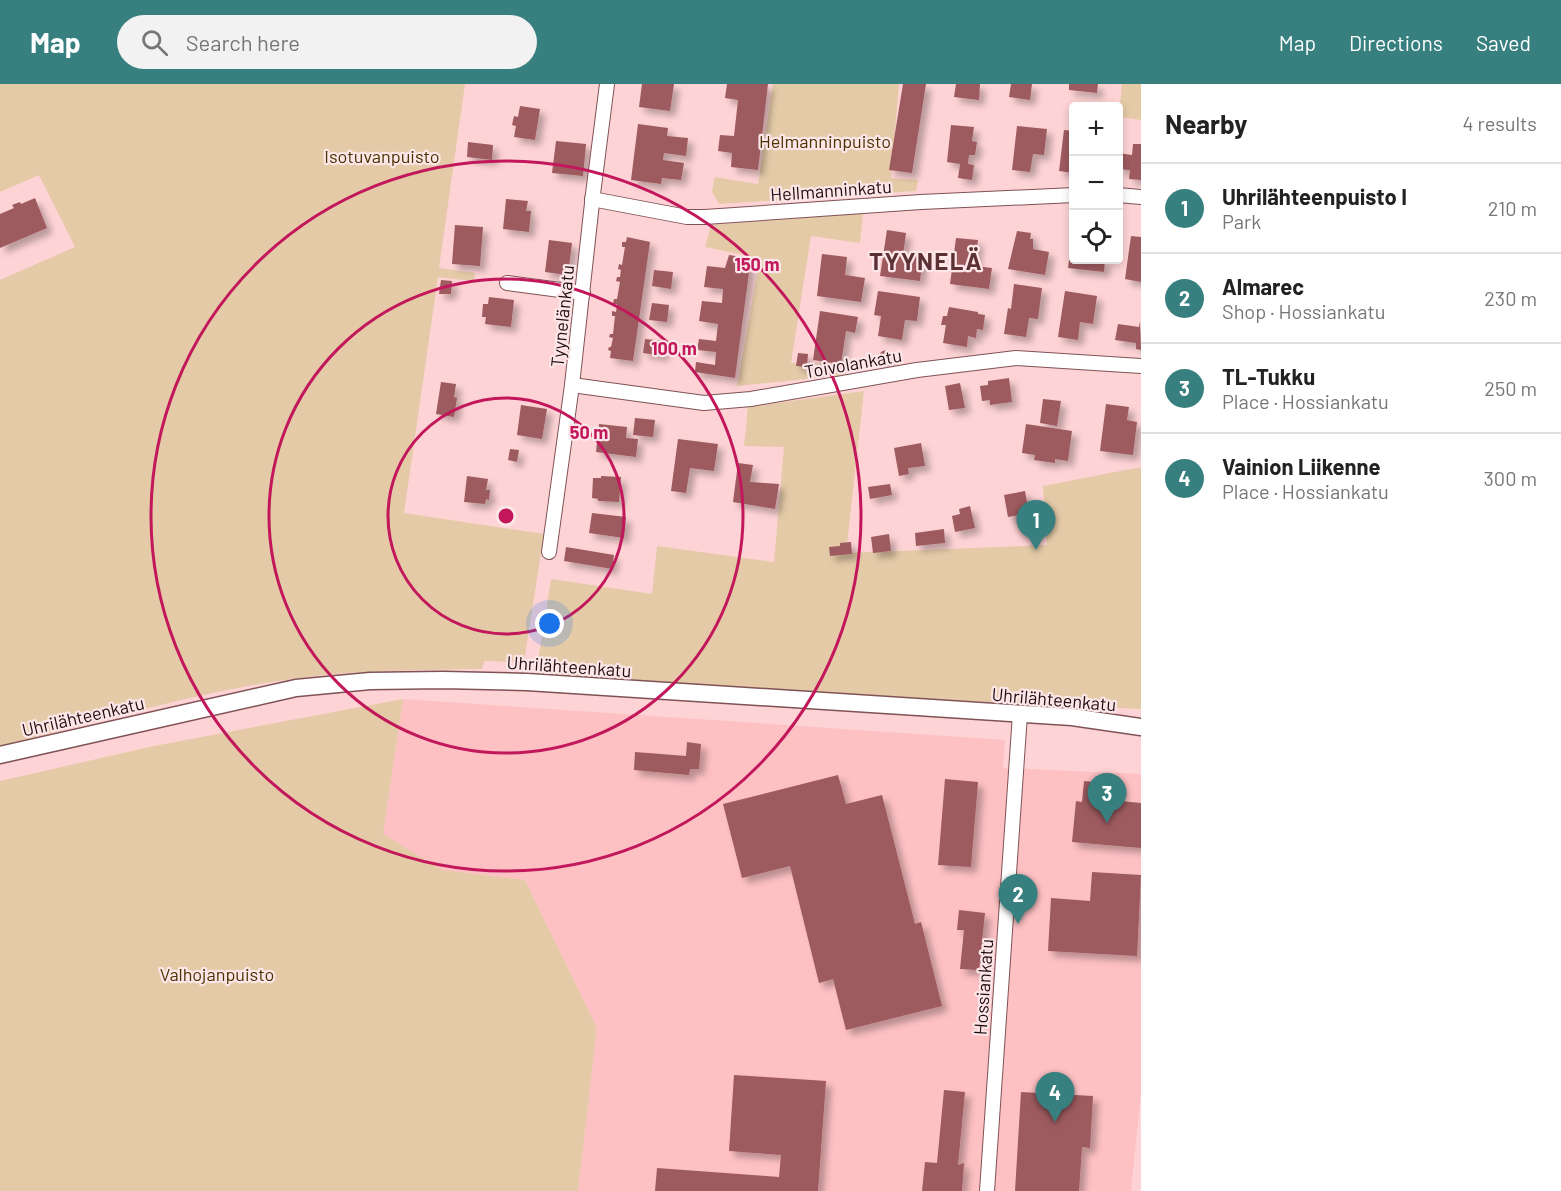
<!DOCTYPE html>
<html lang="en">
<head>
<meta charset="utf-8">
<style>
  :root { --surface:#fff; --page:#f2f2f2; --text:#222; --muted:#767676; --line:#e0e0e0; --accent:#388080 }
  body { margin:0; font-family:Barlow,sans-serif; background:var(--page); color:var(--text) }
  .controls { position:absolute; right:18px; top:18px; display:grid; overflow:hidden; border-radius:6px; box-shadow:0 3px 9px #0003 }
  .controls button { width:54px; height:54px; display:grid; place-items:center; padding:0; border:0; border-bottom:2px solid var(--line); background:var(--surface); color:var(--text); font:30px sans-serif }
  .you { position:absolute; left:550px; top:540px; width:21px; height:21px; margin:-15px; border:4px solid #fff; border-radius:50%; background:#1a73e8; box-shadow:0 0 0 9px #1a73e833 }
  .badge { display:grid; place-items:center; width:39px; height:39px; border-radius:50%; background:var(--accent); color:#fff; font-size:20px; font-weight:700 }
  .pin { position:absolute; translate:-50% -50px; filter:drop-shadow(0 2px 3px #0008) }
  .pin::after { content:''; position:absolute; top:32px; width:21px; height:18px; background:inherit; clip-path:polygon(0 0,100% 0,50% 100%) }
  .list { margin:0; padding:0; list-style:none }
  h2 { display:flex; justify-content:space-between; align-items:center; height:78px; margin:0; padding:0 24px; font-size:26px }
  h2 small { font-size:20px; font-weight:400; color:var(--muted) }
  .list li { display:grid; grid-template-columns:39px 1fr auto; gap:18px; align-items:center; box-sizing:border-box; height:90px; padding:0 24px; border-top:2px solid var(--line) }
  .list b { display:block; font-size:22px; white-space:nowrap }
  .list p { margin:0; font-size:20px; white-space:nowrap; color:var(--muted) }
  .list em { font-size:20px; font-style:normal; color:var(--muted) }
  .icon { flex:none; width:33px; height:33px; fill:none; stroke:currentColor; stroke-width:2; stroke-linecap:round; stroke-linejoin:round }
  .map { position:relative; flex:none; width:1141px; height:1107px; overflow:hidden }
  header { display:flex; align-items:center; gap:36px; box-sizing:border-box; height:84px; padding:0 30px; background:var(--accent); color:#fff }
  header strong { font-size:28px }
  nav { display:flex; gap:33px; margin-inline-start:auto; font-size:21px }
  .search { width:420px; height:54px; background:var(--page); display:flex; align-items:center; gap:15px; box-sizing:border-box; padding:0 21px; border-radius:33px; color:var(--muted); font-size:22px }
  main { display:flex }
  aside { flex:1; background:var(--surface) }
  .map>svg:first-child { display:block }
</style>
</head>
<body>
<header>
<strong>Map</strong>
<div class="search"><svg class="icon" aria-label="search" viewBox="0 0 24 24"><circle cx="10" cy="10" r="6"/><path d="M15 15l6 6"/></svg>Search here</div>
<nav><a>Map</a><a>Directions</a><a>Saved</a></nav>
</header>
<main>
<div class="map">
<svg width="1141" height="1107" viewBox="0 0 1141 1107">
  <defs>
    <filter id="shadow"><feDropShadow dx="5.5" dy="5.5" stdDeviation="3" flood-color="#0004"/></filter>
  </defs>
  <rect width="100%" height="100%" fill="#fed3d5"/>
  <polygon fill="#fdc0c3" points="403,615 1005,656 1003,684 1141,690 1141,1008 1131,1107 578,1107 597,944 525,796 442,786 383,750"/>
  <g fill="#e4caa7">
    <path d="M0,0h465l-26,184 36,5 -1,8 -36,-4 -34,236 140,21 -20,128 -40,-1 -2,8c-61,1 -122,1 -183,9 -101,13 -200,44 -299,68v-466l75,-33 -36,-72 -39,17z"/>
    <polygon points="773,0 899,0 891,94 918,96 916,107 719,120 712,108 715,93 758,100"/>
    <polygon points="1122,0 1141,0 1141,36 1119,33"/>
    <polygon points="863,129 860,159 811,152 791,279 833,280 845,291 737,302 760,174 705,163 711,141"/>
    <polygon points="864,307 846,469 1047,461 1043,402 1141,383 1141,625 982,618 536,590 551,495 652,510 657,462 774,478 784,363 744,362 748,323"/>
    <polygon points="403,615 383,750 442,786 525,796 597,944 578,1107 0,1107 0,697 154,662"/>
  </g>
  <g fill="#9d5a5f" filter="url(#shadow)">
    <polygon points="642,0 674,0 670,27 639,23"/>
    <polygon points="727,0 768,0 758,86 731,83 732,69 718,67 720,51 734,52 738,16 725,14"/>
    <polygon points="903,0 926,0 912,89 889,86"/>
    <polygon points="956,0 980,0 979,16 954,13"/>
    <polygon points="1011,0 1032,0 1030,16 1009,13"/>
    <polygon points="1069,0 1098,0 1097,9 1069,6"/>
    <polygon points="520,22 540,25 535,56 514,53 516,42 512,41 514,32 518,33"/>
    <polygon points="638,40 668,44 667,52 688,54 686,72 664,69 663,76 684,79 681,96 662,94 661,100 631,96"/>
    <polygon points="951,41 974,43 972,57 977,58 975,71 969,71 968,80 974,81 972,96 958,94 960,80 947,78"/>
    <polygon points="1017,42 1047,45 1044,71 1033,70 1030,88 1012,86"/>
    <polygon points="1064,46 1074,47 1074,89 1059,87"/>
    <polygon points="556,57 586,60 583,92 552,89"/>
    <polygon points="468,58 493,61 492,76 467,73"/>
    <polygon points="1133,60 1141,60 1141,96 1129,95 1130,86 1118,85 1118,69 1132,71"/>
    <polygon points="35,114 47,144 0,164 0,130 14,124 12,121 20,118 21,120"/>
    <polygon points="506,115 528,117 526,127 531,127 529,148 503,145"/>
    <polygon points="455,141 483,143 480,182 452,180"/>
    <polygon points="887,146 906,149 903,171 923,173 920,197 880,192"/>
    <polygon points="1017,147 1031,149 1030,155 1033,155 1033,165 1049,168 1045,191 1008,185"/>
    <polygon points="1131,152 1141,153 1141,198 1125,195"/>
    <polygon points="627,153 650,158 633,277 610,274 611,267 608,266 609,263 611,263 613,254 609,253 610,250 613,250 615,232 612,232 612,227 616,228 617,220 613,220 614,215 617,215 620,198 616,197 617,193 620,193 621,186 618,185 619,180 622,181 625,163 622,163 622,158 626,158"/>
    <polygon points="956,154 978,156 975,182 992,184 989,205 950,200"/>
    <polygon points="1072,154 1074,155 1074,176 1105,176 1104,188 1068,184"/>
    <polygon points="549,156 572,159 568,191 545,188"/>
    <polygon points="822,170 847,173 845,191 865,194 861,218 817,212"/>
    <polygon points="729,171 741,173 740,179 750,181 735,294 695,288 696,278 715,281 716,268 697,266 699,255 716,257 718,240 699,237 702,217 722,219 723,205 704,203 707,182 725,184"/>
    <polygon points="654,186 673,188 671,205 652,202"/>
    <polygon points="441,196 452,197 451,210 439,210"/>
    <polygon points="1014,200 1042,204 1038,235 1029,234 1026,253 1004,250 1008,224 1011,225"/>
    <polygon points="878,207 920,213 917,237 905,236 902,256 878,252 881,232 874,231"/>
    <polygon points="1065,207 1097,212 1093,240 1080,238 1078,256 1058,253"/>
    <polygon points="489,213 514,216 511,243 485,240 486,233 482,233 483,220 488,220"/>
    <polygon points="652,219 669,221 667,238 649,236"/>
    <polygon points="949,223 978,228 978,230 985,231 983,246 977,245 976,254 968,252 967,263 943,259 946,241 941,241 943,232 947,232"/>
    <polygon points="820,227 858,233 855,249 846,247 841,280 813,276"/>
    <polygon points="1140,237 1141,266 1136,265 1136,259 1115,256 1118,240 1139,243"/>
    <polygon points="645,255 665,257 663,272 643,269"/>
    <circle cx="885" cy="272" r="5.5"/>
    <polygon points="798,269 808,270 807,283 796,282"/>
    <polygon points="1009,294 1012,318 990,321 990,316 982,317 980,302 988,301 988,297"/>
    <polygon points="441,298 456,300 454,313 457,314 454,333 436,330"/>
    <polygon points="960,299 965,324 949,326 945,302"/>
    <polygon points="1043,315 1061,317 1057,342 1040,339"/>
    <polygon points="1106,320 1129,323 1127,336 1137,338 1133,371 1100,367"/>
    <polygon points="521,321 547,325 542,355 517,351"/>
    <polygon points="635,334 655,336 653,353 633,351"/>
    <polygon points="599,340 627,343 626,354 638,355 636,373 596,368"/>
    <polygon points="1026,340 1072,347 1068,377 1055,375 1055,379 1034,376 1035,371 1022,369"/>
    <polygon points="678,355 718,360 714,387 690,384 686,409 671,407"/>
    <polygon points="921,359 925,382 908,384 909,390 899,392 894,364"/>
    <polygon points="510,365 519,366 517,378 508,376"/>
    <polygon points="738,379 753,381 750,398 779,400 775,425 733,418"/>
    <polygon points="467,392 488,395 486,406 490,406 489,416 486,415 485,420 464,418"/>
    <polygon points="601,392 621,393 619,418 598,417 598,415 592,414 593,394 601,394"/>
    <polygon points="890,400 892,411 870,415 868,403"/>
    <polygon points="1025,407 1029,429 1008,433 1004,411"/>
    <polygon points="970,422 975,444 955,448 952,432 960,430 959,425"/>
    <polygon points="592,429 626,433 624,454 589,449"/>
    <polygon points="944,445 945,459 916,462 915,449"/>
    <polygon points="889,450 891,467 873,469 871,453"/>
    <polygon points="851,458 852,470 830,472 829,463 840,462 840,459"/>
    <polygon points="566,463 614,471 612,485 564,477"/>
    <polygon points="687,658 701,660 699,685 690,685 689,691 634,686 635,668 686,672"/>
    <polygon points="838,691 846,720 882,711 915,840 921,838 942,922 846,946 833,895 819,899 790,782 742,794 723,720"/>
    <polygon points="945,695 978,698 971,783 938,781"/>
    <polygon points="1084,697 1112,700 1110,716 1141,719 1141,764 1072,758 1076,717 1082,718"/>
    <polygon points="1092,788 1141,791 1137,872 1048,867 1051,814 1090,817"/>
    <polygon points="959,826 985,829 979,886 960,885 964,846 957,846"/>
    <polygon points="734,991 826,997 818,1107 655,1107 657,1084 779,1093 781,1071 729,1067"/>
    <polygon points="944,1006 965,1008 958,1081 964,1079 962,1107 922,1107 925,1078 937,1079"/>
    <polygon points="1021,1008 1093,1012 1090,1064 1082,1063 1079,1107 1015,1107"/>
  </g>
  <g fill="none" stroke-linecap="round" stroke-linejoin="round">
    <g stroke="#7f5255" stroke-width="16">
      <g id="minor">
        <polyline points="1118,111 1141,113"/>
        <polyline points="592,115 687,133 705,133 921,118 1074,111"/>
        <polyline points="507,199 583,209"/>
        <polyline points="572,301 704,319 751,315 917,286 1016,274 1141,282"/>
        <polyline points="549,468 572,301 593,110 607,0"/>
        <polyline points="987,1107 1020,630"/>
      </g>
    </g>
    <g stroke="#7f5255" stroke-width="19">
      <polyline id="tertiary" points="0,671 296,604 370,597 443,596 527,598 1072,633 1141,643"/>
    </g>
    <use href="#minor" stroke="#fff" stroke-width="14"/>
    <use href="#tertiary" stroke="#fff" stroke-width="16"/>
  </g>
  <g fill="none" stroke="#c2185b" stroke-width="3">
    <circle cx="506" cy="432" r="118"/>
    <circle cx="506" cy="432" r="237"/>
    <circle cx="506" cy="432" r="355"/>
  </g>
  <g text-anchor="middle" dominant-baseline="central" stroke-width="4.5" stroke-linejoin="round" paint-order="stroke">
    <g font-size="18" fill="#4c3100" stroke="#fce6e7">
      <text x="825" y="57">Helmanninpuisto</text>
      <text x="382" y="72">Isotuvanpuisto</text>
      <text x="217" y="890">Valhojanpuisto</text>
    </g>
    <g font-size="18" fill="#1f0d0f" stroke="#fce6e7">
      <text transform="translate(831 106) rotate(-4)">Hellmanninkatu</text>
      <text transform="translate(562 232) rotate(-84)">Tyynelänkatu</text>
      <text transform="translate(853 279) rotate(-10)">Toivolankatu</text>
      <text transform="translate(569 582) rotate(4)">Uhrilähteenkatu</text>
      <text transform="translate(1054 615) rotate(5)">Uhrilähteenkatu</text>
      <text transform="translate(83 632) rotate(-13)">Uhrilähteenkatu</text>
      <text transform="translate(983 903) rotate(-86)">Hossiankatu</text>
    </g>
    <g font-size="24" font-weight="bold" letter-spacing="1.5" fill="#5b3134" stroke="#fce6e7">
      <text x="926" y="176">TYYNELÄ</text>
    </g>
  </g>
  <circle cx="506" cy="432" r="9" fill="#c2185b" stroke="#fce6e7" stroke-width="3"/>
  <g font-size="18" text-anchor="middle" font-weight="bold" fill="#c2185b" stroke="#fce6e7" stroke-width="4.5" stroke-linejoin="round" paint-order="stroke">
    <text x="757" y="187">150 m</text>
    <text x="674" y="271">100 m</text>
    <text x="589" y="355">50 m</text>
  </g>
</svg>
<div class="controls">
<button>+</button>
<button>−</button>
<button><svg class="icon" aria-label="locate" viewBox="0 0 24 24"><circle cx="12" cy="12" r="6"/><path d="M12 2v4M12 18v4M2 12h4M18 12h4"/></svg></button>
</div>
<div class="you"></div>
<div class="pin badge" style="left:1036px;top:466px">1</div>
<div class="pin badge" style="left:1018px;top:840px">2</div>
<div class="pin badge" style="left:1107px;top:739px">3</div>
<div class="pin badge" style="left:1055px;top:1038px">4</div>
</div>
<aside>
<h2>Nearby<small>4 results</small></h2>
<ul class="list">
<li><span class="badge">1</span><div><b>Uhrilähteenpuisto I</b><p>Park</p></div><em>210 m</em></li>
<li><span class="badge">2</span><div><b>Almarec</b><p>Shop · Hossiankatu</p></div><em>230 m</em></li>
<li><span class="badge">3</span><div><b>TL-Tukku</b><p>Place · Hossiankatu</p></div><em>250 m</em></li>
<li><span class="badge">4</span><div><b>Vainion Liikenne</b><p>Place · Hossiankatu</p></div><em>300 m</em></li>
</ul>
</aside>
</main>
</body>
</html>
